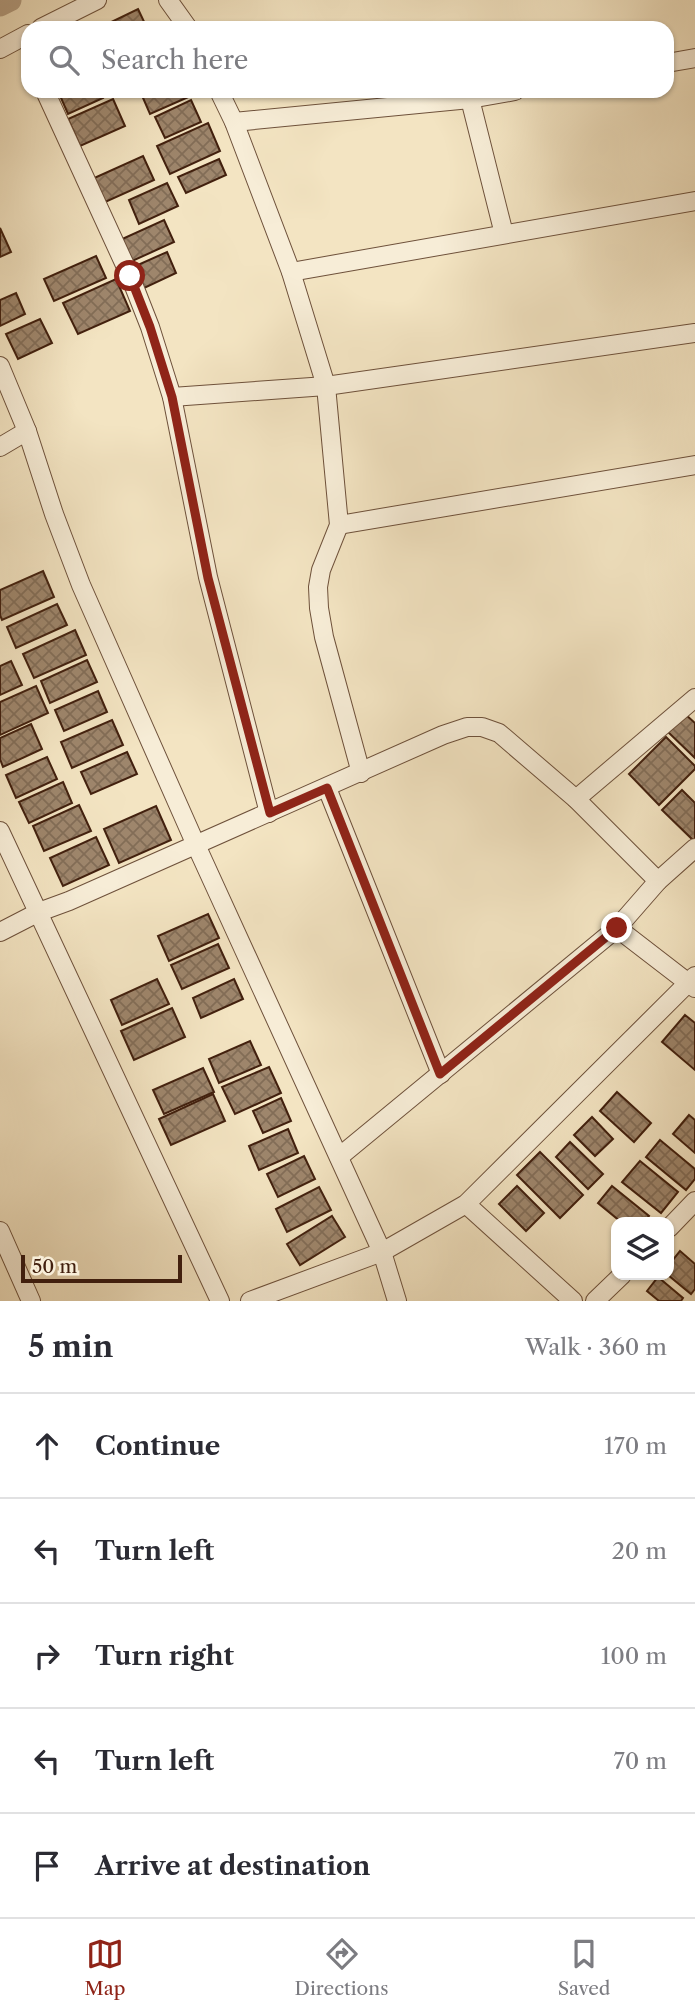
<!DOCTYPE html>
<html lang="en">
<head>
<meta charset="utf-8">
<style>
  :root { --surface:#fff; --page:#f2f2f3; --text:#2b2b33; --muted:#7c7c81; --line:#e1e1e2; --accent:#8f2418 }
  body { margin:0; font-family:"Libre Caslon Text",serif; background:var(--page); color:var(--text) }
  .controls { position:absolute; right:21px; bottom:21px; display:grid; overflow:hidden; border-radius:14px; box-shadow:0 2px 5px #0004 }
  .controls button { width:63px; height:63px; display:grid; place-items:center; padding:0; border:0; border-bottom:2px solid var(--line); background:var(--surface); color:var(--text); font:35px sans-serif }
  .scale { position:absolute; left:21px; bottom:18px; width:161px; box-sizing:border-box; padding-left:7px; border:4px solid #42200e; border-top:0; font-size:19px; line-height:24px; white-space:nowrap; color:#42200e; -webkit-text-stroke:5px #f7edd7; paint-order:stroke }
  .stop { position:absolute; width:21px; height:21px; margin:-16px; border:5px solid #8f2418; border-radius:50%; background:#fff }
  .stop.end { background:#8f2418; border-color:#fff; box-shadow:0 2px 7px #0008 }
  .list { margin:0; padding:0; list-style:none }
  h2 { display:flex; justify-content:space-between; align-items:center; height:91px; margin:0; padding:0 28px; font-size:30px }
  h2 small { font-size:23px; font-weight:400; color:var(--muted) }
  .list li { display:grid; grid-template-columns:46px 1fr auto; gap:21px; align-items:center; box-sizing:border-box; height:105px; padding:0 28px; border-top:2px solid var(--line) }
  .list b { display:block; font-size:26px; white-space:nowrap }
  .list em { font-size:23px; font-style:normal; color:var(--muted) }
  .icon { flex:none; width:38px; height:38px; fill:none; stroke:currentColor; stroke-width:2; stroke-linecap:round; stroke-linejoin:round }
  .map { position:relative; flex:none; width:695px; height:1301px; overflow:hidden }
  .search { position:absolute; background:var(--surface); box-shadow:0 2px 5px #0004; left:21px; right:21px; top:21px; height:77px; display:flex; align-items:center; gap:18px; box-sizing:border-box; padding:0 24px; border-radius:21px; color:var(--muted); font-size:26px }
  .sheet { height:616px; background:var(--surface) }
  nav { display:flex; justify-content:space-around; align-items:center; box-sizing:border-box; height:98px; border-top:2px solid var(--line); background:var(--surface); font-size:19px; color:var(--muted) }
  nav a { display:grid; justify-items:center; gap:4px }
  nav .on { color:var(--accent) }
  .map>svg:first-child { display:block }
</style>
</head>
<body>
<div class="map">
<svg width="695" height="1301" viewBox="0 0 695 1301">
  <defs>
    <pattern id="building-cross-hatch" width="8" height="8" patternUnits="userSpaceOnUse" patternTransform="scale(1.75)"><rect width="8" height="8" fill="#9e866c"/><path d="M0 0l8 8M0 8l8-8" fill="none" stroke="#826d57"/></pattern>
  </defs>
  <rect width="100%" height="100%" fill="#f3e4c2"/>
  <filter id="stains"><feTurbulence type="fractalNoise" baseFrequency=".00286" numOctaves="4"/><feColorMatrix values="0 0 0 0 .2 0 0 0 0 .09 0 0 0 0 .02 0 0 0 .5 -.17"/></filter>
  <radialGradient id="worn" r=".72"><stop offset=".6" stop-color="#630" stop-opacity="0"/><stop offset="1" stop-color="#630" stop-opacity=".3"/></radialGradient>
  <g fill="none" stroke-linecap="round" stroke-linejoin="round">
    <polyline stroke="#b7a185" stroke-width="23" points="0,5 10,0"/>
  </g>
  <g fill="url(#building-cross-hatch)" stroke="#42200e" stroke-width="2">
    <polygon points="138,9 147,28 99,28"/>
    <polygon points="58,91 100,91 103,98 68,114"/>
    <polygon points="140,91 191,91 193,95 150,114"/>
    <polygon points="113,99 125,126 80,146 68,119"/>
    <polygon points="191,100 201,122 165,138 155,117"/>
    <polygon points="208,123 220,151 170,174 157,146"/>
    <polygon points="143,156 154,180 103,203 92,179"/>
    <polygon points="219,159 226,175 186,193 178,177"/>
    <polygon points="167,183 178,206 139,224 129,200"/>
    <polygon points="164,220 174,242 130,262 120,240"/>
    <polygon points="0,228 11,252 0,257"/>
    <polygon points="167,252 176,273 140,290 131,268"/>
    <polygon points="96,256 106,278 54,301 44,279"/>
    <polygon points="116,279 130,311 78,334 63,303"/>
    <polygon points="16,293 25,314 0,326 0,300"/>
    <polygon points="40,319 52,343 18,359 6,334"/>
    <polygon points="43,571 54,597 2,620 0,615 0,590"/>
    <polygon points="57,604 67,625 16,648 7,627"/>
    <polygon points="75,630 86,655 34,678 23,654"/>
    <polygon points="87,660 97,682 50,703 41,681"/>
    <polygon points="11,661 22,685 0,695 0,666"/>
    <polygon points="36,686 48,713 0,735 0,702"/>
    <polygon points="98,691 107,712 64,731 55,710"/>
    <polygon points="685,714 695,723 695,758 668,732"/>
    <polygon points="112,720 123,745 72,768 61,742"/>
    <polygon points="31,724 42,749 3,767 0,759 0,738"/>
    <polygon points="666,737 695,766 695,769 659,805 629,774"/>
    <polygon points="127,752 137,774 91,794 81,772"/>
    <polygon points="47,757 57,779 16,798 6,775"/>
    <polygon points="63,782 72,803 29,823 19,802"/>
    <polygon points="682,790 695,803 695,842 662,810"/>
    <polygon points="79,805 91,831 44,851 33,826"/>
    <polygon points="156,806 171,840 119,863 104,829"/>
    <polygon points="96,837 109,865 63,886 50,858"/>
    <polygon points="208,914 219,938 169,961 158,936"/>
    <polygon points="218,944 229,968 182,989 171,965"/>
    <polygon points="157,979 169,1004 122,1025 111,1000"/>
    <polygon points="234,979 243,999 201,1018 193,998"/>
    <polygon points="172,1008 185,1037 134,1060 121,1031"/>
    <polygon points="685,1015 695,1023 695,1070 662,1042"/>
    <polygon points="250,1041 261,1065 219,1083 209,1059"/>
    <polygon points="269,1067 281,1093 235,1114 222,1087"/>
    <polygon points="203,1068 214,1092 164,1114 153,1090"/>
    <polygon points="617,1092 651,1123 634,1142 600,1111"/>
    <polygon points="213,1094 225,1121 171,1145 159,1119"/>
    <polygon points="281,1098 291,1121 263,1133 253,1111"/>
    <polygon points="689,1115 695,1120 695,1153 673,1134"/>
    <polygon points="592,1117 613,1139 595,1156 574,1135"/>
    <polygon points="288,1129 298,1153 259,1170 249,1146"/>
    <polygon points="660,1140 695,1169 695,1179 686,1190 646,1157"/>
    <polygon points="570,1142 603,1174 588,1189 556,1157"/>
    <polygon points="540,1152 583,1195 560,1218 517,1175"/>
    <polygon points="304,1156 315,1179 278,1197 267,1174"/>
    <polygon points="640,1161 678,1192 661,1213 622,1182"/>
    <polygon points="517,1186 544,1213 526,1231 499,1204"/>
    <polygon points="612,1186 649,1216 644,1222 621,1222 598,1203"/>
    <polygon points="319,1187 331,1210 287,1232 276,1209"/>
    <polygon points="332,1216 345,1237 300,1265 287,1244"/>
    <polygon points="680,1251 695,1264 695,1289 691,1294 668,1275 669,1265"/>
    <polygon points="658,1277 683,1298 681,1301 659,1301 647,1291"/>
  </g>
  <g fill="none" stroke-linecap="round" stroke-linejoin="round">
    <g stroke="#6e513b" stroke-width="20">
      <g id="street">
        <polyline points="168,0 188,28"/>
        <polyline points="41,28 97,0"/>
        <polyline points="0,49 28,34"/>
        <polyline points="667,63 695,58"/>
        <polyline points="45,91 130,276 150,327 172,397 208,577 269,813"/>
        <polyline points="219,91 234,122 291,272 326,386 339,525 321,570 318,587 319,608 324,637 361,773"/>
        <polyline points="470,99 504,234"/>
        <polyline points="234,122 470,99 515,91"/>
        <polyline points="291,272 695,201"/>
        <polyline points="0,366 27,431 54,514 81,585 196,845 382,1252 397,1301"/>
        <polyline points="172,397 326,386 695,333"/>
        <polyline points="0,447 27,431"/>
        <polyline points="339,525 695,465"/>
        <polyline points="327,788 441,1074"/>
        <polyline points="576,799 695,698"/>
        <polyline points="0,831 220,1301"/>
        <polyline points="617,928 695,988"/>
        <polyline points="0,932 39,912 69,901 443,735 467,727 482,727 499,733 576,799 658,881 695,848"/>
        <polyline points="339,1157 617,928 658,881"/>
        <polyline points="466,1204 573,1301"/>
        <polyline points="669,1228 695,1201"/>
        <polyline points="0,1231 31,1301"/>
        <polyline points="250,1301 382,1252 466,1204 695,976"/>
        <polyline points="595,1301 622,1275"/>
      </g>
    </g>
    <use href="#street" stroke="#f7edd7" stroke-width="18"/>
  </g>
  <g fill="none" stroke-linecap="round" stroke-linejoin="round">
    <polyline stroke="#8f2418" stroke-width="9" points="130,276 150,327 172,397 208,578 270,813 327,788 440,1074 617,928"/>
  </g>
  <rect width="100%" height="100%" filter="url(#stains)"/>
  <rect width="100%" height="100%" fill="url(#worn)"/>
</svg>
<div class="controls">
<button><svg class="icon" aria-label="layers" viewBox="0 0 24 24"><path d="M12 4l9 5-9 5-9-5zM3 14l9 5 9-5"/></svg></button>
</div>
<div class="scale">50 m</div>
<div class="stop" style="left:130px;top:276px"></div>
<div class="stop end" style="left:617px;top:928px"></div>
<div class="search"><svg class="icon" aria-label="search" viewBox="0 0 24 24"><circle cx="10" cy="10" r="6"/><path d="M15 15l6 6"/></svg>Search here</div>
</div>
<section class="sheet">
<h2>5 min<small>Walk · 360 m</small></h2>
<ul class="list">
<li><svg class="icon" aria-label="ahead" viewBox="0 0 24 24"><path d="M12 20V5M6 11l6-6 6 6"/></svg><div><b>Continue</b></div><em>170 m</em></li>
<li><svg class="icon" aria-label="left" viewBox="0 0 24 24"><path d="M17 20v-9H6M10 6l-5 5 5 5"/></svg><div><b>Turn left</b></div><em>20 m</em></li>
<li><svg class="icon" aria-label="right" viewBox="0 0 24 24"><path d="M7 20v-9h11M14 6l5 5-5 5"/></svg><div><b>Turn right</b></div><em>100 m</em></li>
<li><svg class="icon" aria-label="left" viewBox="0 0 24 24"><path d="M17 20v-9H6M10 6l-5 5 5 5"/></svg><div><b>Turn left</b></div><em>70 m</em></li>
<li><svg class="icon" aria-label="arrive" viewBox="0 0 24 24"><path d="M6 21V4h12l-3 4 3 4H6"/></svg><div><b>Arrive at destination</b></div></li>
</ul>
</section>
<nav>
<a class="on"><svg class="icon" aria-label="map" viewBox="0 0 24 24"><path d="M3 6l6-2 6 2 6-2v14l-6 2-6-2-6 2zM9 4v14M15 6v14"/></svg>Map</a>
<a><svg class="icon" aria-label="directions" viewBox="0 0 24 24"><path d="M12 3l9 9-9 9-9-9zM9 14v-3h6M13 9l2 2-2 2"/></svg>Directions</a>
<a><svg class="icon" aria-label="saved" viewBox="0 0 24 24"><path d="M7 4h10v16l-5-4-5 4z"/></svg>Saved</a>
</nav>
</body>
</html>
